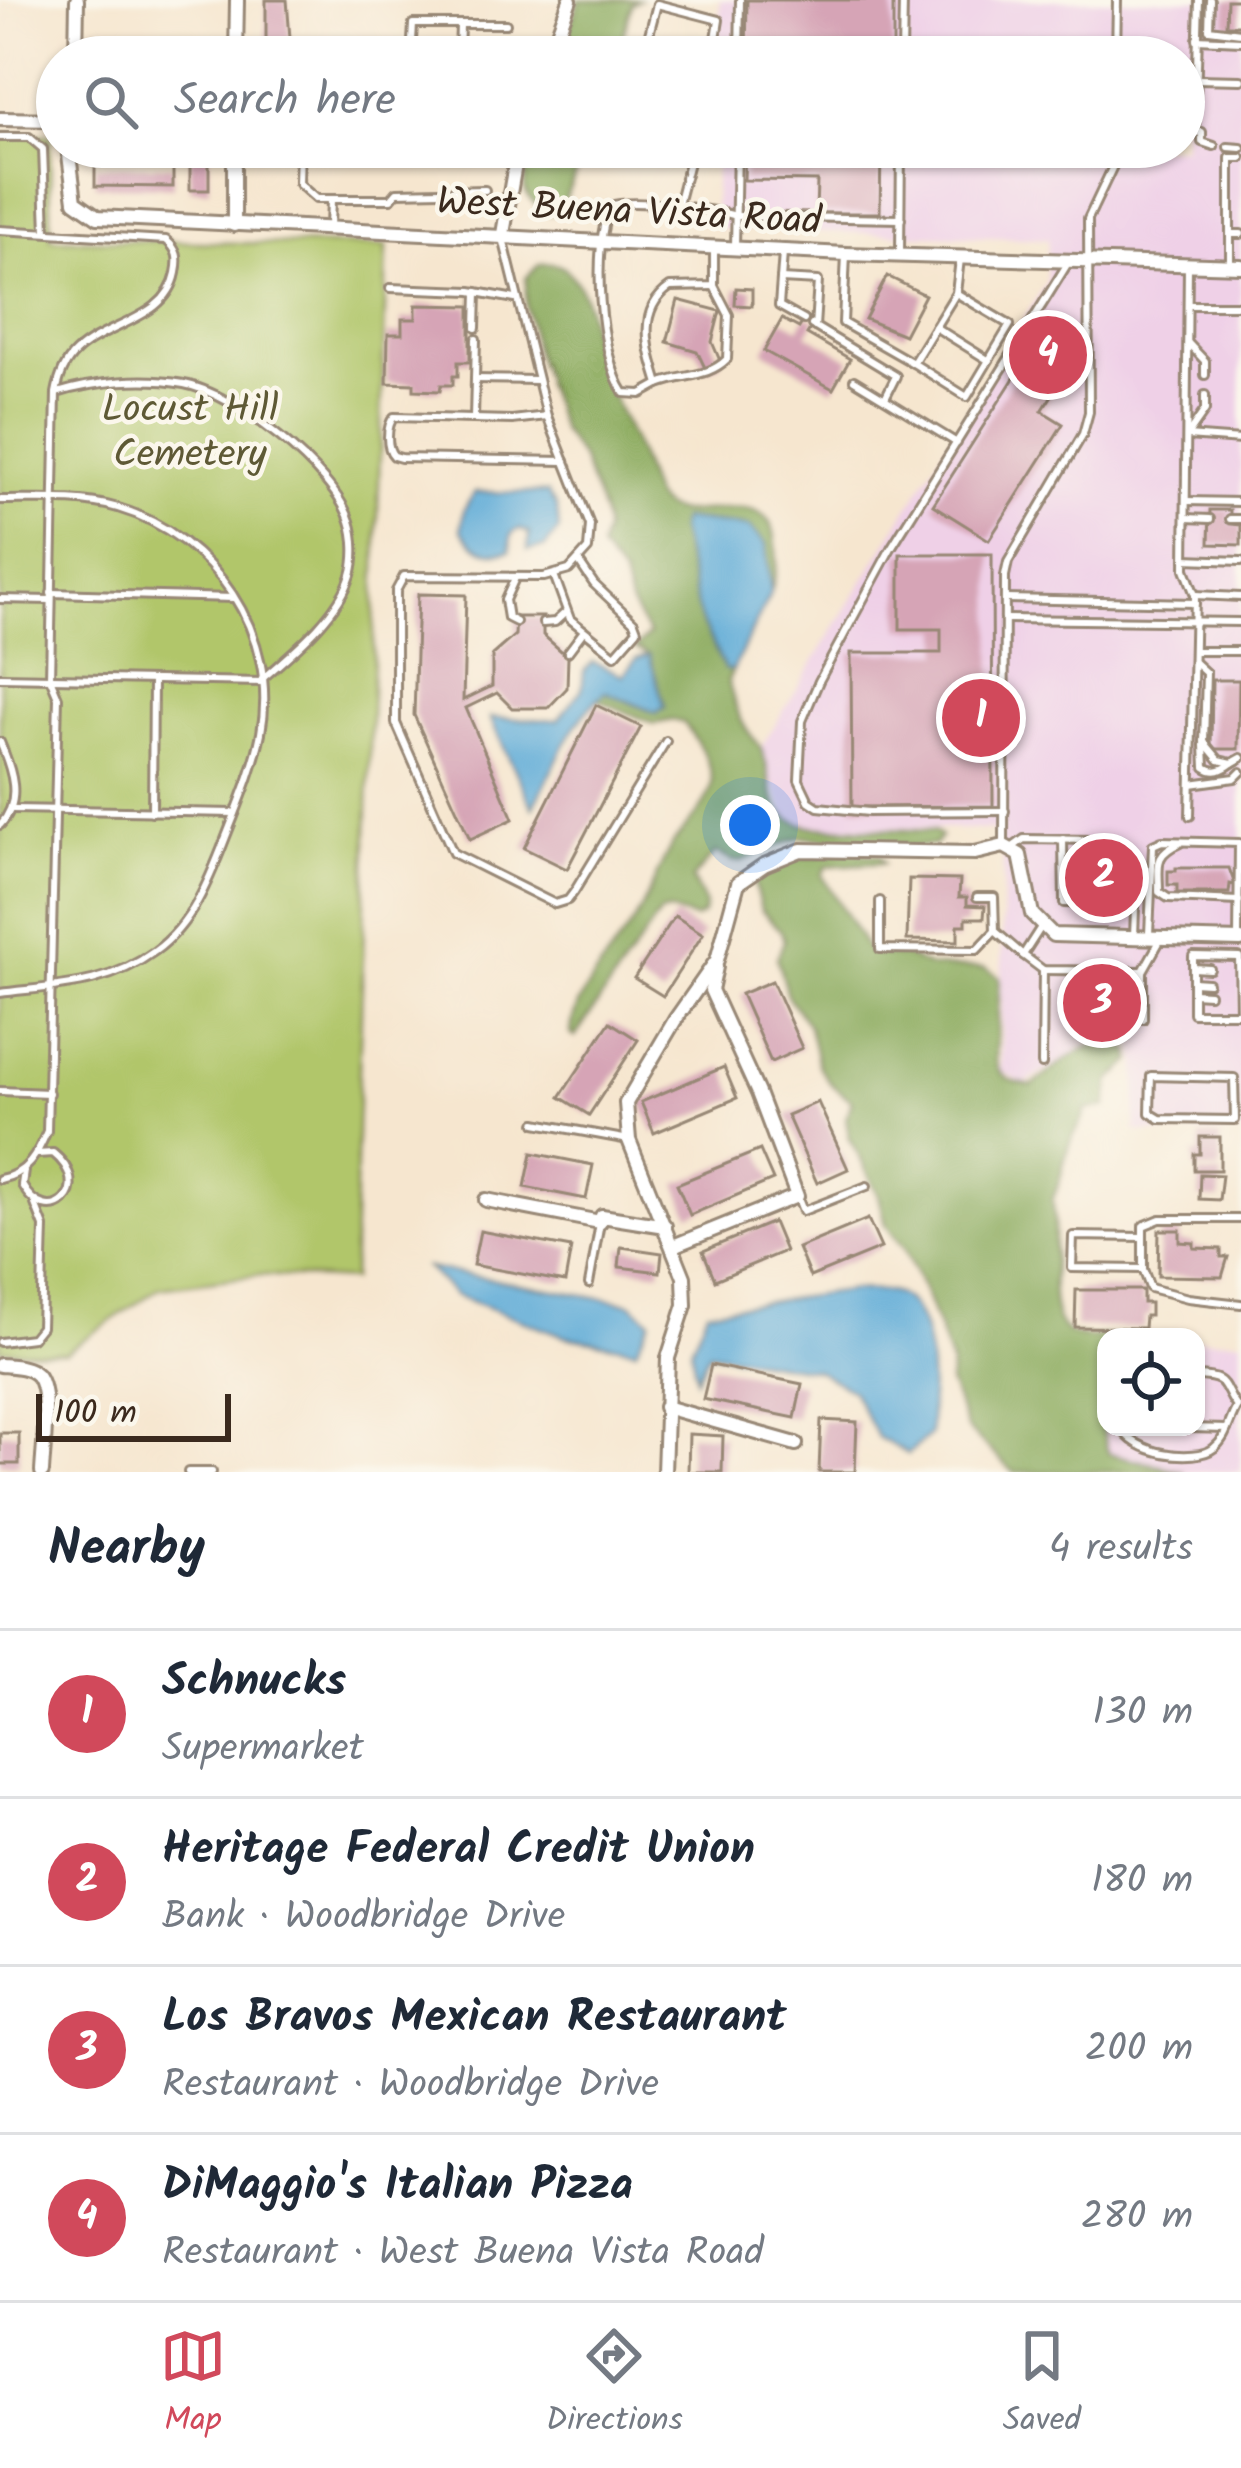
<!DOCTYPE html>
<html lang="en">
<head>
<meta charset="utf-8">
<style>
  :root { --surface:#fff; --page:#f2f2f3; --text:#1f2937; --muted:#747a83; --line:#e0e1e3; --accent:#d1495b }
  body { margin:0; font-family:Kalam,sans-serif; background:var(--page); color:var(--text) }
  .controls { position:absolute; right:36px; bottom:36px; display:grid; overflow:hidden; border-radius:24px; box-shadow:0 3px 9px #0004 }
  .controls button { width:108px; height:108px; display:grid; place-items:center; padding:0; border:0; border-bottom:3px solid var(--line); background:var(--surface); color:var(--text); font:60px sans-serif }
  .scale { position:absolute; left:36px; bottom:30px; width:195px; box-sizing:border-box; padding-left:12px; border:6px solid #3b2a1e; border-top:0; font-size:33px; line-height:42px; white-space:nowrap; color:#3b2a1e; -webkit-text-stroke:9px #fbf7ec; paint-order:stroke }
  .you { position:absolute; left:750px; top:825px; width:42px; height:42px; margin:-30px; border:9px solid #fff; border-radius:50%; background:#1a73e8; box-shadow:0 0 0 18px #1a73e833 }
  .badge { display:grid; place-items:center; width:78px; height:78px; border-radius:50%; background:var(--accent); color:#fff; font-size:39px; font-weight:700 }
  .pin { position:absolute; translate:-50% -50%; border:6px solid #fff; box-shadow:0 3px 12px #0006 }
  .list { margin:0; padding:0; list-style:none }
  h2 { display:flex; justify-content:space-between; align-items:center; height:156px; margin:0; padding:0 48px; font-size:51px }
  h2 small { font-size:39px; font-weight:400; color:var(--muted) }
  .list li { display:grid; grid-template-columns:78px 1fr auto; gap:36px; align-items:center; box-sizing:border-box; height:168px; padding:0 48px; border-top:3px solid var(--line) }
  .list b { display:block; font-size:45px; white-space:nowrap }
  .list p { margin:0; font-size:39px; white-space:nowrap; color:var(--muted) }
  .list em { font-size:39px; font-style:normal; color:var(--muted) }
  .icon { flex:none; width:66px; height:66px; fill:none; stroke:currentColor; stroke-width:2; stroke-linecap:round; stroke-linejoin:round }
  .map { position:relative; flex:none; width:1241px; height:1472px; overflow:hidden }
  .search { position:absolute; background:var(--surface); box-shadow:0 3px 9px #0004; left:36px; right:36px; top:36px; height:132px; display:flex; align-items:center; gap:30px; box-sizing:border-box; padding:0 42px; border-radius:66px; color:var(--muted); font-size:45px }
  .sheet { height:828px; background:var(--surface) }
  nav { display:flex; justify-content:space-around; align-items:center; box-sizing:border-box; height:168px; border-top:3px solid var(--line); background:var(--surface); font-size:33px; color:var(--muted) }
  nav a { display:grid; justify-items:center; gap:6px }
  nav .on { color:var(--accent) }
  .map>svg:first-child { display:block }
</style>
</head>
<body>
<div class="map">
<svg width="1241" height="1472" viewBox="0 0 1241 1472">
  <rect width="100%" height="100%" fill="#fbf7ec"/>
  <filter id="ink" filterUnits="userSpaceOnUse"><feTurbulence type="fractalNoise" baseFrequency=".00833" numOctaves="2"/><feDisplacementMap in="SourceGraphic" scale="24" xChannelSelector="R" yChannelSelector="G"/><feConvolveMatrix kernelMatrix="1 2 1 2 8 2 1 2 1" color-interpolation-filters="sRGB"/></filter>
  <filter id="wash" filterUnits="userSpaceOnUse"><feTurbulence type="fractalNoise" baseFrequency=".004" numOctaves="4" result="noise"/><feDisplacementMap in="SourceGraphic" scale="48" xChannelSelector="R" yChannelSelector="G"/><feGaussianBlur stdDeviation="2.7" result="paint"/><feColorMatrix in="noise" values="0 0 0 0 0 0 0 0 0 0 0 0 0 0 0 0 0 1.4 0 .05"/><feComposite in="paint" operator="in"/></filter>
  <g filter="url(#wash)">
    <rect width="100%" height="100%" fill="#f6e6cf"/>
    <g fill="#efd0e7">
      <polygon points="720,0 1241,0 1241,1133 1135,1132 1137,1063 1132,1041 1110,1037 1086,1045 1025,1084 1001,1071 1003,857 992,830 790,825 759,751 1046,283 1048,239 714,228 716,147 1184,147 1184,57 718,57"/>
      <polygon points="1196,1339 1241,1340 1241,1472 1172,1472 1101,1458 1103,1360 1106,1427 1196,1427"/>
    </g>
    <polygon fill="#b1c66a" stroke="#767844" stroke-width="3" points="0,135 50,135 51,239 387,246 352,1280 261,1275 159,1288 65,1352 0,1350"/>
    <g fill="#8cab5e" stroke="#646a3e" stroke-width="3">
      <polygon points="579,0 639,0 632,4 617,57 559,57"/>
      <path d="M532,147h55l-27,63 -9,4c-37,-21 -27,-29 -19,-67z"/>
      <path d="M539,264c10,0 18,-2 26,5 30,27 20,52 31,84 14,44 38,84 52,129 4,11 8,24 22,28 31,10 96,-23 105,27 3,21 2,35 -4,55l-5,-48 -41,125 8,1 -5,10c4,15 8,32 16,45 4,9 13,15 17,24 17,38 -1,68 54,78l119,4 7,6 -6,8 -27,2 -108,-10 -59,24h-9l-16,-9 -24,27 13,26 -2,9 -8,5 -26,-8 -9,2 -85,124 -4,-3c0,-40 49,-86 68,-121 12,-22 20,-46 33,-68 12,-18 39,-41 40,-63 0,-21 -17,-43 -28,-59l-11,-3 -19,4 -57,-25 9,-7 49,21 10,-6 -16,-52 -14,-7 14,-13 -19,-31 -7,-27 -23,-28 5,-19 -3,-18 -20,-52 -21,-30 -26,-79 -9,-45v-28z"/>
      <path d="M844,852l35,4 5,7 -57,3 -5,9 47,77 37,4 24,11 55,1 15,9 -4,83c3,20 18,22 36,26 26,-20 51,-44 85,-46l14,12 1,9 -21,20 -5,26 -20,3c-3,15 -14,24 -18,38 -6,19 -7,35 -16,52 9,31 -13,117 17,133 15,8 32,2 48,4h-11c0,18 -2,31 -5,48 -5,22 3,47 7,68l76,19h-170l-47,-43 -18,-46 2,-19 -23,-63 -24,-52 -18,-24 -7,-29 -30,-60 -3,-18 6,-17 -23,-19 -11,-17 -9,-38 -22,-32 -10,-37 7,-17 -3,-10 -20,-21 -7,-27 28,-24z"/>
    </g>
    <g fill="#5eabd7" stroke="#4c6a7a" stroke-width="3">
      <path d="M475,492l72,1 10,15 2,22 -14,17 -17,3 1,-17 -10,-4 -8,5 -1,17c-24,4 -35,-1 -49,-21l3,-21z"/>
      <polygon points="681,519 749,527 766,544 771,592 733,670 725,670 700,619 679,529"/>
      <path d="M649,655l16,52 -9,6 -50,-21c-34,25 -53,79 -73,116l-43,-90 68,2 24,-31 2,-18 9,-9 30,13 13,-16z"/>
      <polygon points="427,1268 630,1303 651,1320 636,1349 565,1336 454,1295"/>
      <path d="M854,1290c12,1 27,0 39,3 45,13 38,105 37,142l-22,19 -31,-17 -25,-47 -36,-20 -107,-18 -13,26 -5,-30 16,-38z"/>
    </g>
    <g id="blocks">
      <g fill="#d6a4b6">
        <polygon points="266,0 287,0 291,51 266,51"/>
        <polygon points="747,0 893,0 893,57 746,57"/>
        <polygon points="1227,0 1241,0 1241,25 1226,25"/>
        <rect x="190" y="147" width="19" height="43"/>
        <polygon points="745,147 881,147 880,213 816,213 817,181 744,180"/>
        <polygon points="95,166 173,166 173,187 95,186"/>
        <polygon points="887,276 925,295 904,335 865,319"/>
        <polygon points="736,288 752,289 752,306 735,305"/>
        <polygon points="678,300 720,311 712,342 721,363 706,370 697,351 667,342"/>
        <polygon points="416,305 470,306 470,362 458,362 458,376 453,376 453,385 441,385 440,391 414,390 414,384 387,383 388,334 402,334 402,319 416,319"/>
        <polygon points="806,316 815,321 807,334 850,359 833,389 764,351 782,319 799,328"/>
        <polygon points="1021,367 1056,389 1042,411 1063,424 989,540 933,505"/>
        <polygon points="1210,510 1230,510 1230,524 1241,525 1241,545 1209,544"/>
        <polygon points="900,554 992,554 993,806 852,807 851,653 941,653 941,629 900,629"/>
        <polygon points="418,594 466,595 463,700 492,686 492,655 515,635 516,617 543,617 543,635 568,657 567,688 548,708 512,708 497,693 466,708 513,819 470,839 414,715"/>
        <polygon points="1212,680 1239,680 1238,749 1211,749"/>
        <polygon points="596,705 641,727 567,869 524,848"/>
        <polygon points="1176,868 1229,868 1235,885 1230,884 1229,893 1177,893 1177,885 1168,885 1168,871 1176,871"/>
        <polygon points="909,879 960,880 959,897 967,897 967,905 985,906 984,918 966,918 966,925 958,925 958,941 907,940"/>
        <polygon points="675,916 703,934 663,996 634,978"/>
        <polygon points="772,981 802,1048 771,1062 741,994"/>
        <polygon points="1071,985 1133,987 1132,1021 1071,1019"/>
        <polygon points="610,1022 638,1040 589,1115 560,1097"/>
        <polygon points="724,1067 737,1098 654,1133 641,1102"/>
        <polygon points="818,1102 848,1169 817,1183 787,1115"/>
        <polygon points="1200,1137 1220,1137 1220,1170 1194,1170 1194,1154 1200,1154"/>
        <polygon points="760,1150 773,1180 690,1215 677,1184"/>
        <polygon points="532,1153 593,1165 586,1199 525,1187"/>
        <polygon points="1200,1174 1222,1175 1219,1200 1199,1199"/>
        <polygon points="868,1219 881,1248 810,1277 798,1248"/>
        <polygon points="773,1222 785,1251 715,1280 703,1251"/>
        <polygon points="1159,1230 1180,1230 1180,1242 1194,1243 1194,1248 1221,1249 1221,1257 1228,1257 1222,1277 1158,1276"/>
        <polygon points="480,1231 571,1248 565,1282 473,1265"/>
        <polygon points="621,1247 662,1253 660,1272 619,1267"/>
        <polygon points="1076,1290 1143,1290 1143,1303 1150,1303 1150,1316 1145,1316 1144,1328 1075,1327"/>
        <polygon points="711,1365 802,1384 795,1418 703,1399"/>
        <polygon points="821,1420 857,1422 855,1472 819,1472"/>
        <rect x="0" y="1433" width="19" height="31"/>
        <polygon points="689,1434 723,1436 722,1472 688,1472"/>
      </g>
    </g>
  </g>
  <g filter="url(#ink)">
    <use href="#blocks" fill-opacity="0" stroke="#988876" stroke-width="3"/>
    <g fill="none" stroke-linecap="round" stroke-linejoin="round">
      <g stroke="#988876" stroke-width="12">
        <g id="service">
          <polyline points="1210,0 1209,29 1241,33"/>
          <polyline points="1197,39 1241,41"/>
          <polyline points="412,41 413,24 506,24"/>
          <polyline points="459,53 460,25"/>
          <polyline points="459,54 547,53"/>
          <polyline points="643,57 657,4 719,20 713,57"/>
          <polyline points="739,57 740,0"/>
          <polyline points="902,57 903,0"/>
          <polyline points="1116,57 1117,0"/>
          <polyline points="1196,79 1241,80"/>
          <polyline points="1184,133 1195,133 1199,0"/>
          <polyline points="1195,133 1202,132 1202,142 1214,146"/>
          <polyline points="0,137 29,137 43,149 46,232"/>
          <polyline points="300,147 299,184 316,199 391,199 397,192 485,190"/>
          <polyline points="1228,147 1241,148"/>
          <polyline points="1241,158 1230,158 1230,234 1241,234"/>
          <polyline points="677,208 693,147"/>
          <polyline points="330,226 331,200"/>
          <path d="M0,230l166,10c12,10 13,18 10,33 -9,46 -69,50 -100,79 -12,11 -17,25 -20,41l-6,285 8,19 -11,434c-10,24 -20,43 -47,48"/>
          <polyline points="1230,234 1230,266"/>
          <polyline points="503,238 547,416 590,525 588,549 569,570 544,577 404,576 396,591 396,723 453,853 555,904 568,900 574,892 666,741"/>
          <polyline points="735,247 737,147"/>
          <path d="M714,250v36l-44,1c-35,24 -21,64 -11,97l-18,10 -17,-1c-24,-35 -34,-149 -13,-187 19,-8 103,3 125,10l165,3"/>
          <polyline points="783,253 779,306 804,320"/>
          <polyline points="900,253 901,147"/>
          <polyline points="846,254 843,323 913,363 956,293 960,259"/>
          <polyline points="1188,265 1185,569 1195,595 1190,816"/>
          <polyline points="781,279 818,281 815,327"/>
          <polyline points="390,288 471,291 515,299"/>
          <polyline points="1188,305 1241,305"/>
          <polyline points="812,325 896,376 885,398"/>
          <polyline points="1028,325 1055,340"/>
          <polyline points="935,327 988,360"/>
          <polyline points="476,328 477,292"/>
          <polyline points="1188,343 1205,361 1205,375"/>
          <polyline points="1065,345 1088,357"/>
          <polyline points="913,363 967,397 1010,325 956,293"/>
          <polyline points="475,379 536,380"/>
          <polyline points="854,380 957,443"/>
          <path d="M659,384c24,-10 49,-6 68,-25l2,-44 -15,-29"/>
          <path d="M57,393c39,-12 86,-16 127,-9 51,9 150,87 166,137 5,15 6,38 1,54 -12,40 -58,77 -89,104"/>
          <path d="M547,416l-35,4 -118,-3c-8,9 -8,31 0,39l7,2 164,3"/>
          <polyline points="474,419 476,339"/>
          <polyline points="1189,433 1205,410 1205,395"/>
          <polyline points="1187,436 1241,440"/>
          <path d="M0,500c38,0 81,-3 118,8 95,28 162,126 143,225 -6,30 -17,58 -28,86 -19,47 -35,101 -78,132 -47,35 -99,35 -155,42"/>
          <polyline points="1186,501 1241,502"/>
          <polyline points="1186,518 1210,519"/>
          <polyline points="1230,519 1241,519"/>
          <polyline points="1185,559 1241,561"/>
          <polyline points="554,575 570,619 615,655 637,630 634,622 594,584 579,562"/>
          <polyline points="515,578 505,600 508,618 516,622"/>
          <polyline points="51,593 233,598"/>
          <polyline points="1195,595 1241,597"/>
          <polyline points="0,599 50,600"/>
          <polyline points="1006,599 1195,603"/>
          <polyline points="1005,619 1241,622"/>
          <polyline points="543,623 555,622 566,612"/>
          <polyline points="1194,651 1241,651"/>
          <polyline points="568,652 583,632"/>
          <polyline points="1194,662 1206,673 1204,742 1219,760 1232,763 1241,758"/>
          <polyline points="0,677 262,682"/>
          <path d="M0,742c12,28 23,59 0,83"/>
          <path d="M1204,745l1,22c10,7 18,3 27,-4"/>
          <polyline points="1191,784 1235,778 1241,772"/>
          <polyline points="13,809 235,813"/>
          <polyline points="1005,811 869,812 818,807 809,801 799,780 802,721 819,681 891,548 1068,263"/>
          <polyline points="152,812 153,680"/>
          <polyline points="1063,839 1064,903 1135,905"/>
          <path d="M1180,843c-27,12 -21,22 -21,49l9,6 71,3"/>
          <polyline points="1004,846 1005,576 1008,562 1083,434 1089,412 1088,219 1115,162 1115,147"/>
          <polyline points="1013,847 1024,839 1096,840 1136,878 1134,937"/>
          <polyline points="977,897 994,897 995,931 1023,955"/>
          <polyline points="880,901 880,949 977,950 995,931"/>
          <polyline points="1041,927 1023,955 1043,970 1143,971 1161,939"/>
          <polyline points="1149,934 1153,845 1162,841 1239,843 1238,940"/>
          <polyline points="1193,968 1210,969"/>
          <polyline points="1143,971 1143,1019"/>
          <polyline points="1193,982 1208,983"/>
          <polyline points="1193,993 1209,994"/>
          <polyline points="1240,1013 1239,957 1193,956 1193,1013 1241,1013"/>
          <polyline points="1042,1064 1043,970"/>
          <polygon points="1151,1076 1234,1078 1235,1120 1160,1119 1150,1113"/>
          <polyline points="0,1091 49,1093"/>
          <polyline points="536,1123 629,1140"/>
          <path d="M24,1171l-2,14c26,48 75,3 31,-32l-16,1"/>
          <polyline points="797,1196 803,1211 867,1186"/>
          <polyline points="1241,1219 1160,1219 1143,1226 1143,1269 1150,1288 1188,1298 1241,1304"/>
          <polyline points="1143,1269 1072,1268 1073,1236 1143,1237"/>
          <polyline points="589,1284 600,1223"/>
          <polyline points="0,1342 32,1338 41,1327 44,1227 35,1204"/>
          <path d="M1196,1376c35,1 24,9 41,31"/>
          <path d="M1122,1427c9,27 74,36 92,21 13,-10 15,-28 23,-41"/>
          <polyline points="1152,1427 1227,1429"/>
          <polyline points="188,1472 212,1472"/>
        </g>
      </g>
      <g stroke="#988876" stroke-width="18">
        <g id="minor">
          <polyline points="76,57 77,0"/>
          <polyline points="236,57 237,0"/>
          <polyline points="549,57 570,0"/>
          <polyline points="0,119 57,120"/>
          <polyline points="68,147 75,201 98,217 846,254 1241,266"/>
          <polyline points="143,149 143,147"/>
          <polyline points="234,225 234,147"/>
          <polyline points="503,234 518,147"/>
          <polyline points="486,1200 600,1222 602,1216 665,1226"/>
          <polyline points="673,1246 797,1196 758,1093 711,990 716,967"/>
          <path d="M0,1365c12,1 28,1 37,10 14,17 6,75 5,97"/>
          <polyline points="665,1407 796,1444"/>
          <polyline points="664,1472 668,1358 685,1305 684,1277 629,1140 626,1103 675,1020 717,960 738,883 764,865 801,850 975,853 1004,846 1020,855 1032,914 1053,935 1241,940"/>
        </g>
      </g>
      <use href="#service" stroke="#fff" stroke-width="6"/>
      <use href="#minor" stroke="#fff" stroke-width="12"/>
    </g>
  </g>
  <g text-anchor="middle" dominant-baseline="central" stroke-width="9" stroke-linejoin="round" paint-order="stroke">
    <g font-size="39" fill="#3b2a1e" stroke="#fbf7ec">
      <text transform="translate(629 213) rotate(3)">West Buena Vista Road</text>
    </g>
    <g font-size="39" fill="#5e5935" stroke="#fbf7ec">
      <text x="190" y="411">Locust Hill<tspan x="190" dy="45">Cemetery</tspan></text>
    </g>
  </g>
</svg>
<div class="controls">
<button><svg class="icon" aria-label="locate" viewBox="0 0 24 24"><circle cx="12" cy="12" r="6"/><path d="M12 2v4M12 18v4M2 12h4M18 12h4"/></svg></button>
</div>
<div class="scale">100 m</div>
<div class="you"></div>
<div class="pin badge" style="left:981px;top:718px">1</div>
<div class="pin badge" style="left:1104px;top:878px">2</div>
<div class="pin badge" style="left:1102px;top:1003px">3</div>
<div class="pin badge" style="left:1048px;top:355px">4</div>
<div class="search"><svg class="icon" aria-label="search" viewBox="0 0 24 24"><circle cx="10" cy="10" r="6"/><path d="M15 15l6 6"/></svg>Search here</div>
</div>
<section class="sheet">
<h2>Nearby<small>4 results</small></h2>
<ul class="list">
<li><span class="badge">1</span><div><b>Schnucks</b><p>Supermarket</p></div><em>130 m</em></li>
<li><span class="badge">2</span><div><b>Heritage Federal Credit Union</b><p>Bank · Woodbridge Drive</p></div><em>180 m</em></li>
<li><span class="badge">3</span><div><b>Los Bravos Mexican Restaurant</b><p>Restaurant · Woodbridge Drive</p></div><em>200 m</em></li>
<li><span class="badge">4</span><div><b>DiMaggio's Italian Pizza</b><p>Restaurant · West Buena Vista Road</p></div><em>280 m</em></li>
</ul>
</section>
<nav>
<a class="on"><svg class="icon" aria-label="map" viewBox="0 0 24 24"><path d="M3 6l6-2 6 2 6-2v14l-6 2-6-2-6 2zM9 4v14M15 6v14"/></svg>Map</a>
<a><svg class="icon" aria-label="directions" viewBox="0 0 24 24"><path d="M12 3l9 9-9 9-9-9zM9 14v-3h6M13 9l2 2-2 2"/></svg>Directions</a>
<a><svg class="icon" aria-label="saved" viewBox="0 0 24 24"><path d="M7 4h10v16l-5-4-5 4z"/></svg>Saved</a>
</nav>
</body>
</html>
